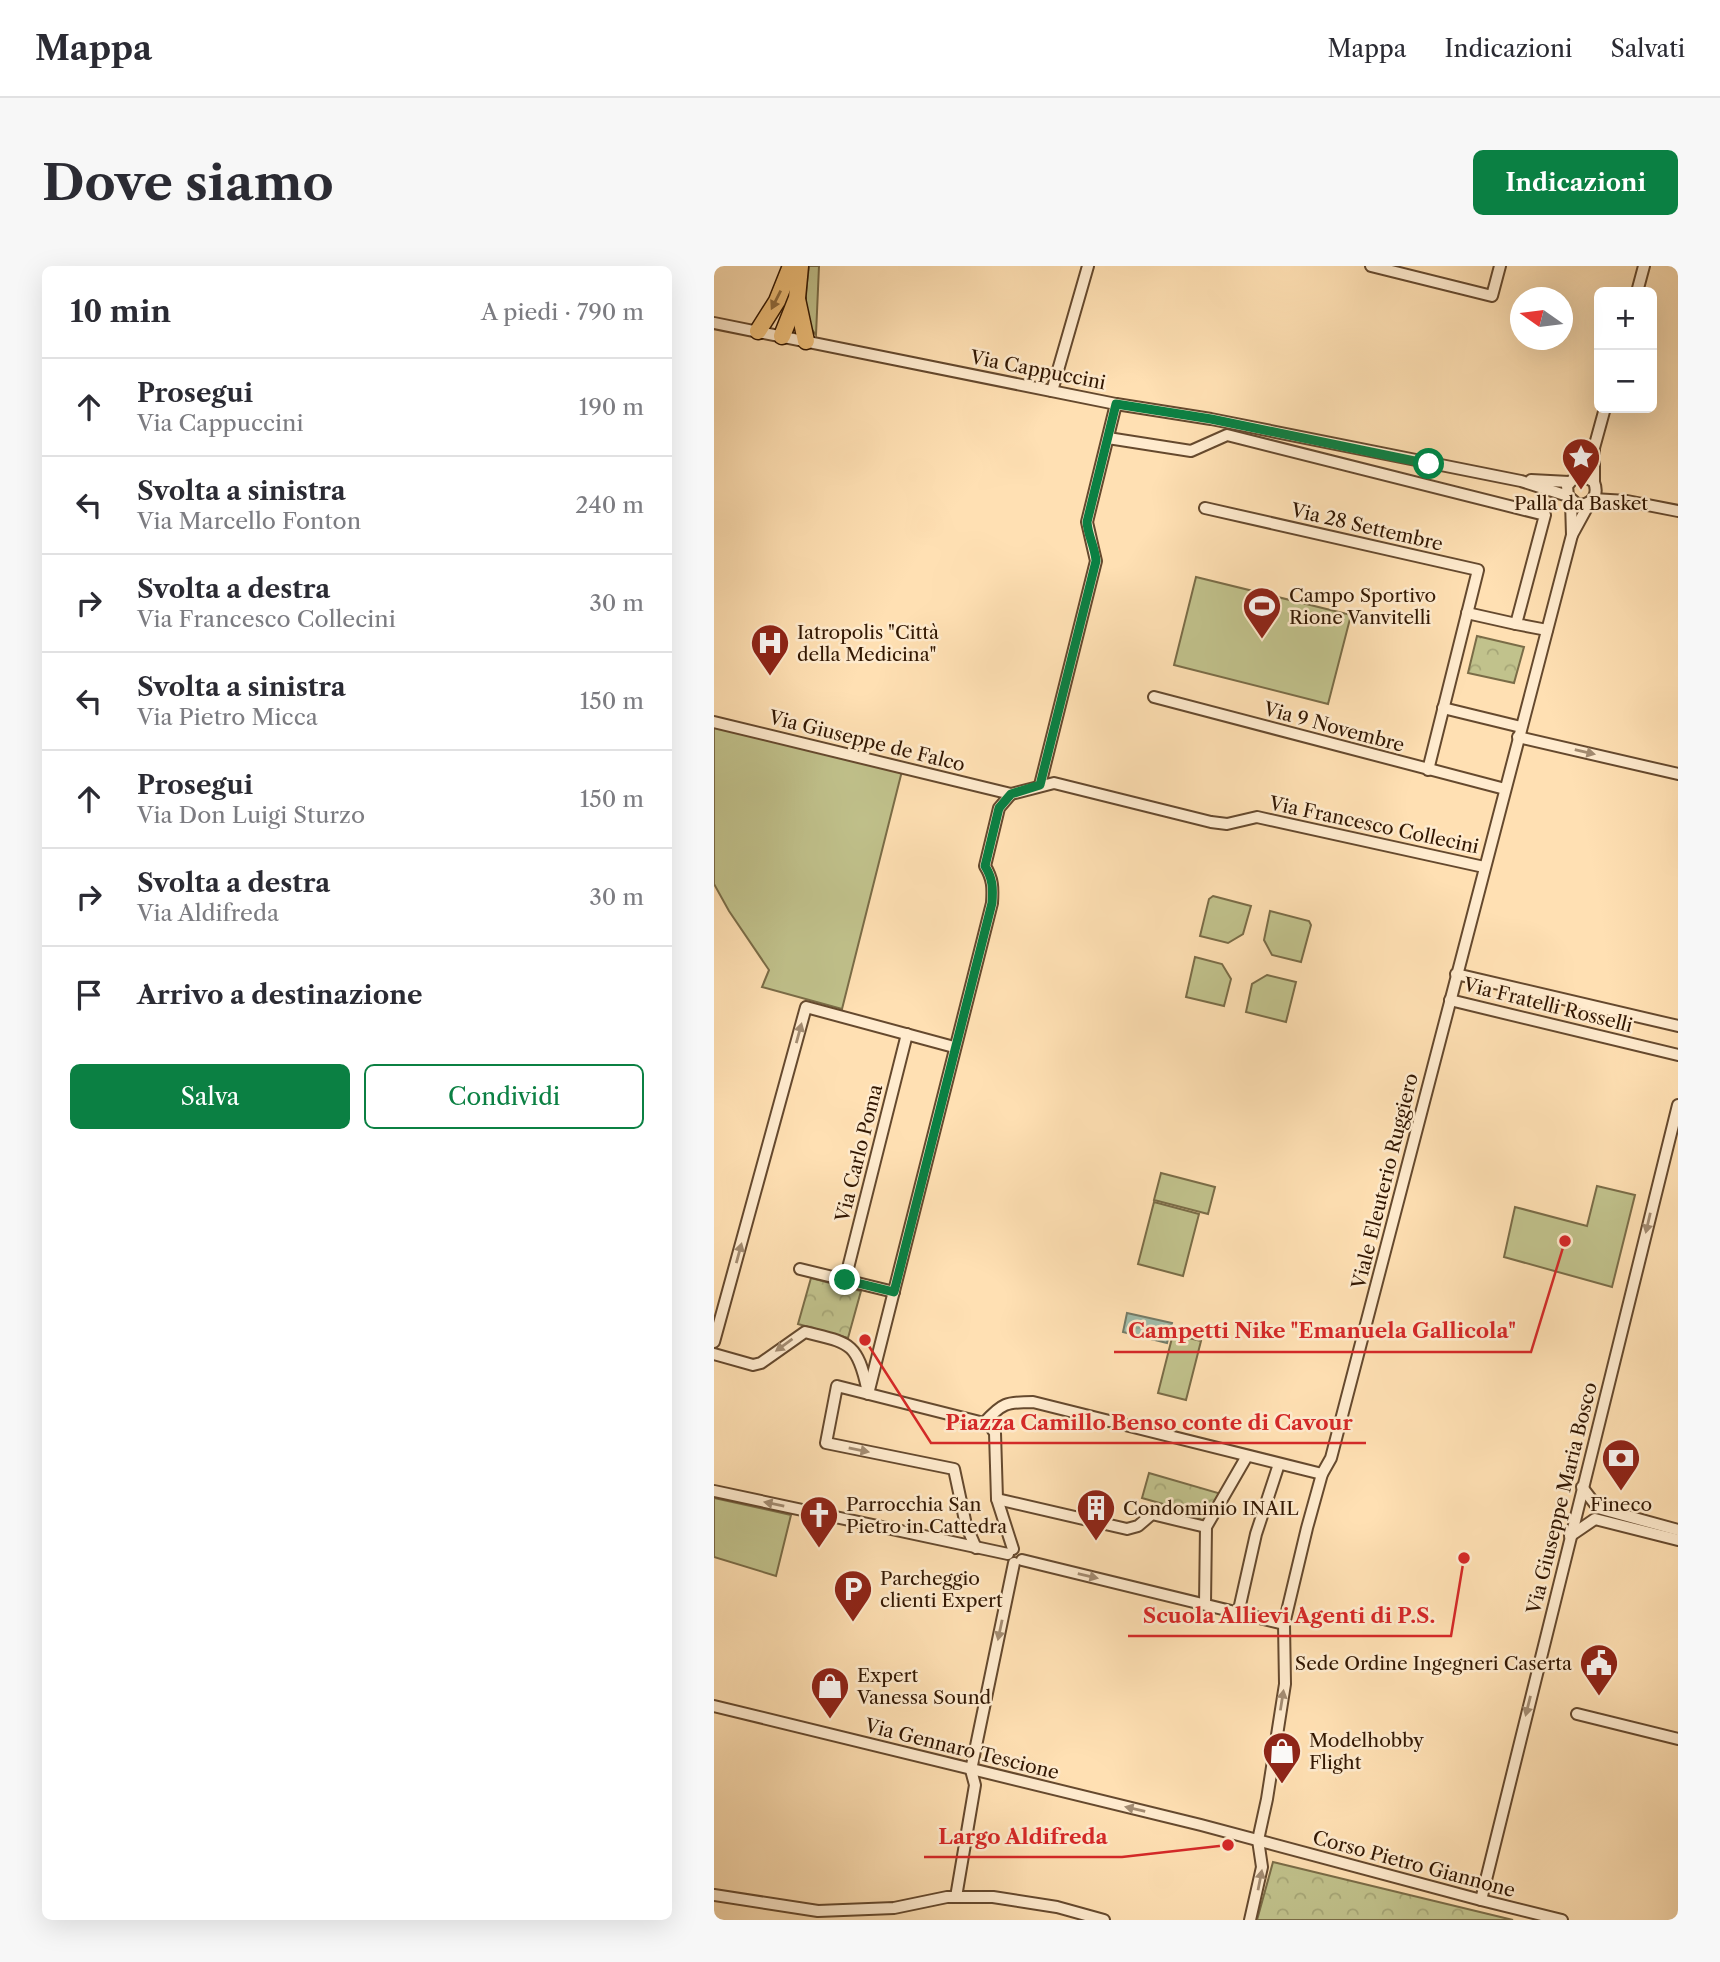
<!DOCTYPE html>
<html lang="it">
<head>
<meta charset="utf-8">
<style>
  :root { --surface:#fff; --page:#f7f7f7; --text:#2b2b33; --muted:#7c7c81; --line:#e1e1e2; --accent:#0b8043 }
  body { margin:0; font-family:"Libre Caslon Text",serif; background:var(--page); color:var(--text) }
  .controls { position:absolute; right:21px; top:21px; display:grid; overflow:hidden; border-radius:10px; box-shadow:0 7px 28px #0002 }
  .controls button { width:63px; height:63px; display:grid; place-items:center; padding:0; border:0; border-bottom:2px solid var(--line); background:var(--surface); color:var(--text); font:35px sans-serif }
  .compass { position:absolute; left:796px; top:21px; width:63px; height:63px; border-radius:50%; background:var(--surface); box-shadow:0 7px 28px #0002; rotate:284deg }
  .stop { position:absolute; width:21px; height:21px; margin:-16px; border:5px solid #0b8043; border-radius:50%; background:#fff }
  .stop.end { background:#0b8043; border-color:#fff; box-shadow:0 2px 7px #0008 }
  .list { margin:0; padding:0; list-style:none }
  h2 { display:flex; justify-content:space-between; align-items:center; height:91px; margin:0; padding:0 28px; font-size:30px }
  h2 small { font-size:23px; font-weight:400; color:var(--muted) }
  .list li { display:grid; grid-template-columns:46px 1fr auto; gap:21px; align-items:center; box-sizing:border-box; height:98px; padding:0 28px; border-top:2px solid var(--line) }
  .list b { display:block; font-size:26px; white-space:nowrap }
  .list p { margin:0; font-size:23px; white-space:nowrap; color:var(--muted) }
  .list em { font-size:23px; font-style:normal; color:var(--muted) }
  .actions { display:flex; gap:14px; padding:21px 28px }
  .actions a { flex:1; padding:16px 0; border:2px solid var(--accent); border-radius:10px; text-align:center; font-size:24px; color:var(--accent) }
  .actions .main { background:var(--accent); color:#fff }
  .icon { flex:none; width:38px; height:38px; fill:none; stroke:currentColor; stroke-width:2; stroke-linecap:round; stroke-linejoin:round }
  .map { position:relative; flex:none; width:964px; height:1654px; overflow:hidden; border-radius:10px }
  header { display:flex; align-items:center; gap:42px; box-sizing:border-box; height:98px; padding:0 35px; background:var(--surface); border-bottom:2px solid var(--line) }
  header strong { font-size:33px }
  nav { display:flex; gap:38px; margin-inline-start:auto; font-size:24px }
  .intro { display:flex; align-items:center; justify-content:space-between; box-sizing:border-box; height:168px; padding:0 42px }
  h1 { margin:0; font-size:49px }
  .button { padding:18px 32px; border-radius:10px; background:var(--accent); color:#fff; font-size:24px; font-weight:700 }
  main { display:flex; gap:42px; padding:0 42px }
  aside { flex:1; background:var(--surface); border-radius:10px; box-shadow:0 7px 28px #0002 }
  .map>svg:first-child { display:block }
</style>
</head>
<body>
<header>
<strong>Mappa</strong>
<nav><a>Mappa</a><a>Indicazioni</a><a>Salvati</a></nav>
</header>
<div class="intro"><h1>Dove siamo</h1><a class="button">Indicazioni</a></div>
<main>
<aside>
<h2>10 min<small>A piedi · 790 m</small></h2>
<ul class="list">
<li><svg class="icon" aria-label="ahead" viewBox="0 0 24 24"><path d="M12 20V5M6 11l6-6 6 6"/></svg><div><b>Prosegui</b><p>Via Cappuccini</p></div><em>190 m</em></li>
<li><svg class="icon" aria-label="left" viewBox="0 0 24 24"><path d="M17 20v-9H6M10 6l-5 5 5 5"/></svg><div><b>Svolta a sinistra</b><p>Via Marcello Fonton</p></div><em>240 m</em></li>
<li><svg class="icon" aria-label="right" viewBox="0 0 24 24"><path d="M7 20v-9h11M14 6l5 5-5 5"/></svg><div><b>Svolta a destra</b><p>Via Francesco Collecini</p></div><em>30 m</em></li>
<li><svg class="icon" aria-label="left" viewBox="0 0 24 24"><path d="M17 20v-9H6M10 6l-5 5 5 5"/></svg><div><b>Svolta a sinistra</b><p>Via Pietro Micca</p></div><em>150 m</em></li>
<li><svg class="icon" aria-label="ahead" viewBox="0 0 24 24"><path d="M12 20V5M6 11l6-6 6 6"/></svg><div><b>Prosegui</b><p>Via Don Luigi Sturzo</p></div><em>150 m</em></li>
<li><svg class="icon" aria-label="right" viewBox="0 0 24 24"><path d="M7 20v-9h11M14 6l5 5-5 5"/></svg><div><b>Svolta a destra</b><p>Via Aldifreda</p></div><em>30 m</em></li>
<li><svg class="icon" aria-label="arrive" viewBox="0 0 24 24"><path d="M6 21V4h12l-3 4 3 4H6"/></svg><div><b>Arrivo a destinazione</b></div></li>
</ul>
<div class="actions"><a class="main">Salva</a><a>Condividi</a></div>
</aside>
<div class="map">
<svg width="964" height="1654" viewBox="0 0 964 1654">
  <defs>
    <pattern id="forest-crowns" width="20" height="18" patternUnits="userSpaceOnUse" patternTransform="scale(1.75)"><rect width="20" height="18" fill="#c1c28c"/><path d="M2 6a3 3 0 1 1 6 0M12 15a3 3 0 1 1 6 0" fill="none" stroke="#a6a677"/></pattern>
    <pattern id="water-ripples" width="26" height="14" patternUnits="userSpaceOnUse" patternTransform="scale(1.75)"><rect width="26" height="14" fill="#a0bdab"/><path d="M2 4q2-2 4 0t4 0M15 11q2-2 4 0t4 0" fill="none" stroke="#8aa292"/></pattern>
  </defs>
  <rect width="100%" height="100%" fill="#ffe0b3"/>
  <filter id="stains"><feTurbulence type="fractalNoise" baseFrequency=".00286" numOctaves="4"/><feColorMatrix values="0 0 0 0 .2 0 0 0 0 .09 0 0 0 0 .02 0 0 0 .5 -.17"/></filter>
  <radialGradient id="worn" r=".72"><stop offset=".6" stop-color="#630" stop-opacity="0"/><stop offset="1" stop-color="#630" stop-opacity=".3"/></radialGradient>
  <g fill="#c1c28c" stroke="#7a6c47" stroke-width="2">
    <path d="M95,0h10l-3,69c-16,-16 -9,-49 -7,-69z"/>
    <polygon points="482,311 637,349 614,438 460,399"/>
    <polygon points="0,460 189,501 128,743 48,721 55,704 15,645 0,618"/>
    <polygon points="499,630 537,640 529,668 514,677 486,670 495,633"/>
    <polygon points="556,645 595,655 597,659 587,696 558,689 550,674"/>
    <polygon points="481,691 508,698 517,713 510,740 472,731"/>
    <polygon points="553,709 582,716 572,756 532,746 538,718"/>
    <polygon points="447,907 501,921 494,948 440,934"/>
    <polygon points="883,920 921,929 898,1021 790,991 801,941 873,960"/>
    <polygon points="440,936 485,948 469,1010 424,998"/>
    <polygon points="459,1068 487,1075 472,1134 444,1127"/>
    <polygon points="0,1232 77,1249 62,1310 0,1291"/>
  </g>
  <g fill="url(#forest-crowns)" stroke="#7a6c47" stroke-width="2">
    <polygon points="763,370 810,381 800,417 754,407"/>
    <polygon points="97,1012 147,1025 134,1072 84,1058"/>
    <polygon points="435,1207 511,1229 492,1261 446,1249 449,1238 428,1232"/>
    <polygon points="559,1596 799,1654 543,1654"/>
  </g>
  <polygon fill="url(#water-ripples)" stroke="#747b67" stroke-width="2" points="413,1047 458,1057 453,1077 409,1066"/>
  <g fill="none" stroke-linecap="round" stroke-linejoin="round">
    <g stroke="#65492e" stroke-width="14">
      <g id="minor">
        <polyline points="657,0 778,30 786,0"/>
        <polyline points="923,26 930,0"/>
        <path d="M0,57l402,81 95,15 310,62 47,15 10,9c14,0 21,-10 16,-23l-12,-7 -8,3 -7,8 1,10"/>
        <polyline points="338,125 374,0"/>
        <polyline points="394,172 477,185 513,169 831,249 802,358 833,364"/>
        <polyline points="817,214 855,216"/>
        <polyline points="880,216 880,182 891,142"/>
        <polyline points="879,233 913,235 964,245"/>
        <polyline points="491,242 764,304 714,504"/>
        <polyline points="858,269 876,236"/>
        <polyline points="753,347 802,358"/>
        <polyline points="440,431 791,523"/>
        <polyline points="729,442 807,461"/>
        <polyline points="0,456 297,528 340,517 497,556 513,558 543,551 770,601"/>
        <polyline points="804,471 964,508"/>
        <polyline points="326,519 382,295 373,256 402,138"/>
        <polyline points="742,708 964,760"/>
        <polyline points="736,734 964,789"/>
        <polyline points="86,1003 180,1026"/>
        <polyline points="131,1014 193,768"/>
        <polyline points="0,1076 92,741 240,781"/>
        <path d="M0,1088l39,11 8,-2 44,-31c43,11 52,9 62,56"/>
        <path d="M154,1128l124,-491c1,-15 1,-24 -7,-37l14,-58 12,-14"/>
        <path d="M270,1157c18,-20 22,-21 49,-21l289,72"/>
        <polyline points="868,1221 884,1242 964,1264"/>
        <polyline points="0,1225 294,1288"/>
        <polyline points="283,1233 413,1263 424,1260 438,1248 492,1261"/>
        <polyline points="856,1270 881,1253 964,1274"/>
        <polyline points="262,1282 252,1259 240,1203 112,1177 123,1120 270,1157 277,1161 281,1167 283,1233 299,1283"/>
        <polyline points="308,1294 570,1358"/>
        <polyline points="491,1338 492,1261 533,1190"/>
        <polyline points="524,1348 542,1268 565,1198"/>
        <polyline points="0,1440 487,1559 767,1634 848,1654"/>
        <polyline points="863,1448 964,1473"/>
        <polyline points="0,1629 104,1645 180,1642 233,1631 279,1631 343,1641 390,1654"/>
        <polyline points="242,1631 261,1519 257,1504 300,1297"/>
        <polyline points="767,1634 964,839"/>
        <polyline points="536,1654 548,1601 544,1574 553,1533 571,1418 570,1358 593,1262 608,1208 617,1192 858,269 857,235"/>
      </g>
    </g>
    <g stroke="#321702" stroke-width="19">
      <g id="highway">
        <polyline points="83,33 92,75"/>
        <polyline points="44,65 63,35 77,0"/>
        <polyline points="68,70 83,32 86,0"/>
      </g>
    </g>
    <use href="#minor" stroke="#ffebce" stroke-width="10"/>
    <use href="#highway" stroke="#f0c07a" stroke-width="16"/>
  </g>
  <defs><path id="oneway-solid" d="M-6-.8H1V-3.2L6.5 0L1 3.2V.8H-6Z" transform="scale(1.75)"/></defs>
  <use fill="#916c3e" href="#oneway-solid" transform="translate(62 34) rotate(117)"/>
  <g fill="#a38c72">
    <use href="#oneway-solid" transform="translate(871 486) rotate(13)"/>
    <use href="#oneway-solid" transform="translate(85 767) rotate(-75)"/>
    <use href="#oneway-solid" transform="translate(934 957) rotate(103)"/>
    <use href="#oneway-solid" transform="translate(25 987) rotate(-75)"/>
    <use href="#oneway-solid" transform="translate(70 1079) rotate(144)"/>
    <use href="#oneway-solid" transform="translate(145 1184) rotate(11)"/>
    <use href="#oneway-solid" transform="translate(60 1238) rotate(-168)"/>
    <use href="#oneway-solid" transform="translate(374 1310) rotate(13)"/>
    <use href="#oneway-solid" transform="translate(286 1364) rotate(102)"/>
    <use href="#oneway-solid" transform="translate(568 1434) rotate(-81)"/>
    <use href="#oneway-solid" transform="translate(814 1440) rotate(104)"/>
    <use href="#oneway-solid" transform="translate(421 1543) rotate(-167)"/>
    <use href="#oneway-solid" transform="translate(546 1614) rotate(-79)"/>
  </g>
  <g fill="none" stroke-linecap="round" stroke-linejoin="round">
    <path stroke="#0b8043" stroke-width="9" d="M131,1014l49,12 98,-389c1,-15 1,-24 -7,-37l14,-58 12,-14 29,-9 56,-224c-1,-14 -8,-25 -9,-39l29,-118 95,15 218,45"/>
  </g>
  <defs>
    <g id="sight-pin" transform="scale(2.0125)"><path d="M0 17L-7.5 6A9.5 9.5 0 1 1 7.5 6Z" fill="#8f2418" stroke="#ffebce"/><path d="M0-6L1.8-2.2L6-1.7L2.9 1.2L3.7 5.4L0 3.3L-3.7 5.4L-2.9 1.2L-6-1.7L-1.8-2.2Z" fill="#fff"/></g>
    <g id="stadium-pin" transform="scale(2.0125)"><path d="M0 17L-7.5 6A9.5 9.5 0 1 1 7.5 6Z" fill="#8f2418" stroke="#ffebce"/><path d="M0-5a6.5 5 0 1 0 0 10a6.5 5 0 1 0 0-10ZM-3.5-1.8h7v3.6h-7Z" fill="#fff"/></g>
    <g id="hospital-pin" transform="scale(2.0125)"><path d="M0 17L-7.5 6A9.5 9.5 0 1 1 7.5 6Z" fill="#8f2418" stroke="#ffebce"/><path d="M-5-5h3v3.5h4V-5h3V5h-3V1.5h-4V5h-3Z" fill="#fff"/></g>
    <g id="bank-pin" transform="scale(2.0125)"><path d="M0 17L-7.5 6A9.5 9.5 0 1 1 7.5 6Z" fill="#8f2418" stroke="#ffebce"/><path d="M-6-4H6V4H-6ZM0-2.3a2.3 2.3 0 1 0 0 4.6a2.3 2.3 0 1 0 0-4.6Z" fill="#fff"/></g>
    <g id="building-pin" transform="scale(2.0125)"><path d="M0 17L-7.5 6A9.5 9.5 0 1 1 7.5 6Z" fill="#8f2418" stroke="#ffebce"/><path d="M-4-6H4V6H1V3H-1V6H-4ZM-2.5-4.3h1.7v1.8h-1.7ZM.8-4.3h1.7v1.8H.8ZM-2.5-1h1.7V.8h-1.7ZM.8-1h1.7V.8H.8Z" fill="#fff"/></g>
    <g id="church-pin" transform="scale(2.0125)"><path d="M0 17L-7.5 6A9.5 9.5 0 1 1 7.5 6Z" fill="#8f2418" stroke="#ffebce"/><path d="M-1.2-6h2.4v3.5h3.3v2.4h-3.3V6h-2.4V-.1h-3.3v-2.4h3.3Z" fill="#fff"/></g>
    <g id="parking-pin" transform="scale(2.0125)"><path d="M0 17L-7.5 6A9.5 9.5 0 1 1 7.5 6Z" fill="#8f2418" stroke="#ffebce"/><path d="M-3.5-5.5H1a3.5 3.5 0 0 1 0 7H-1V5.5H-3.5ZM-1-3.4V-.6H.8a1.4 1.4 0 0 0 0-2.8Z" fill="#fff"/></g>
    <g id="civic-pin" transform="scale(2.0125)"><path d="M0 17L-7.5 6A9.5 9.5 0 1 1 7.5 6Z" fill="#8f2418" stroke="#ffebce"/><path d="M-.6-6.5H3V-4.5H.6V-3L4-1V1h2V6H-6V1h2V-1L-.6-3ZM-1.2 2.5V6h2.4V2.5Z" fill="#fff"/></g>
    <g id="shop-pin" transform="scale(2.0125)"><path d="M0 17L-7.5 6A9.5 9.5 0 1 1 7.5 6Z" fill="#8f2418" stroke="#ffebce"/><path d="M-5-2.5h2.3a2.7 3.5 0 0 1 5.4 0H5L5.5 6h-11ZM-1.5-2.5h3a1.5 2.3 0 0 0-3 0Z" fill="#fff"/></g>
  </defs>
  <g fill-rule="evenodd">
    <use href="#sight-pin" x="867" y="191"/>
    <use href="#stadium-pin" x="548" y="340"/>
    <use href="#hospital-pin" x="56" y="377"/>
    <use href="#bank-pin" x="907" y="1192"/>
    <use href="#building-pin" x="382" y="1242"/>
    <use href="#church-pin" x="105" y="1249"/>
    <use href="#parking-pin" x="139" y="1323"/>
    <use href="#civic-pin" x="885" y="1397"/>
    <use href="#shop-pin" x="116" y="1420"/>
    <use href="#shop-pin" x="568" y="1485"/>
  </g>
  <g text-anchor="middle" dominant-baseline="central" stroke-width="5" stroke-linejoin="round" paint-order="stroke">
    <g font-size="19" fill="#321702" stroke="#ffebce">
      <text transform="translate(324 104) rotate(11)">Via Cappuccini</text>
      <text transform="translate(653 261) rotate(13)">Via 28 Settembre</text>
      <text transform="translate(620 461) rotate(15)">Via 9 Novembre</text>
      <text transform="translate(153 475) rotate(14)">Via Giuseppe de Falco</text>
      <text transform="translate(660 559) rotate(12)">Via Francesco Collecini</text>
      <text transform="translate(834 739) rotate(14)">Via Fratelli Rosselli</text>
      <text transform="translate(145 887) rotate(-76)">Via Carlo Poma</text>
      <text transform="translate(671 915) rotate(-76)">Viale Eleuterio Ruggiero</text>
      <text transform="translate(848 1232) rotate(-76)">Via Giuseppe Maria Bosco</text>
      <text transform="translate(248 1483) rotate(14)">Via Gennaro Tescione</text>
      <text transform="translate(700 1598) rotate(15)">Corso Pietro Giannone</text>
    </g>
    <g font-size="19" fill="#321702" stroke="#ffebce" text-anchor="start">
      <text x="867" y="237" text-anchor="middle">Palla da Basket</text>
      <text x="575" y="329">Campo Sportivo<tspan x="575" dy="22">Rione Vanvitelli</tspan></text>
      <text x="83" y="366">Iatropolis "Città<tspan x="83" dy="22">della Medicina"</tspan></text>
      <text x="132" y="1238">Parrocchia San<tspan x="132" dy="22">Pietro in Cattedra</tspan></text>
      <text x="907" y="1238" text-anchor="middle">Fineco</text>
      <text x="409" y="1242">Condominio INAIL</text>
      <text x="166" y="1312">Parcheggio<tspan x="166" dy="22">clienti Expert</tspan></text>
      <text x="858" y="1397" text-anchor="end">Sede Ordine Ingegneri Caserta</text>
      <text x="143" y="1409">Expert<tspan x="143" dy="22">Vanessa Sound</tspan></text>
      <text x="595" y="1474">Modelhobby<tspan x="595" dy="22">Flight</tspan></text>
    </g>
  </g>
  <path fill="none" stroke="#d62828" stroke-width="2.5" d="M851 975L817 1086H400M151 1074L217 1177H652M750 1292L737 1370H414M514 1579L408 1591H210"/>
  <g fill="#d62828" stroke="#ffebce" stroke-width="2.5">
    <circle cx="851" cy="975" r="7"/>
    <circle cx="151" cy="1074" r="7"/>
    <circle cx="750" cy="1292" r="7"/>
    <circle cx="514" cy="1579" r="7"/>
  </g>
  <g font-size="21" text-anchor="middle" font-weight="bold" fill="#d62828" stroke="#ffebce" stroke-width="5" stroke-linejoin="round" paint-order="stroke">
    <text x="608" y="1072">Campetti Nike "Emanuela Gallicola"</text>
    <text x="435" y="1164">Piazza Camillo Benso conte di Cavour</text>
    <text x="575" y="1357">Scuola Allievi Agenti di P.S.</text>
    <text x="309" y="1578">Largo Aldifreda</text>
  </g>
  <rect width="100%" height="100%" filter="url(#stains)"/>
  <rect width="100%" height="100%" fill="url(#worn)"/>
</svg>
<div class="controls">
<button>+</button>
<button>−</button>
</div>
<svg class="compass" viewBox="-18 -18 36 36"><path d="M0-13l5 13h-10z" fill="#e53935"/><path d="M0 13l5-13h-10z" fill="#7c7c81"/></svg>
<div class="stop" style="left:715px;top:198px"></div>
<div class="stop end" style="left:131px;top:1014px"></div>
</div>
</main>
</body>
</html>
